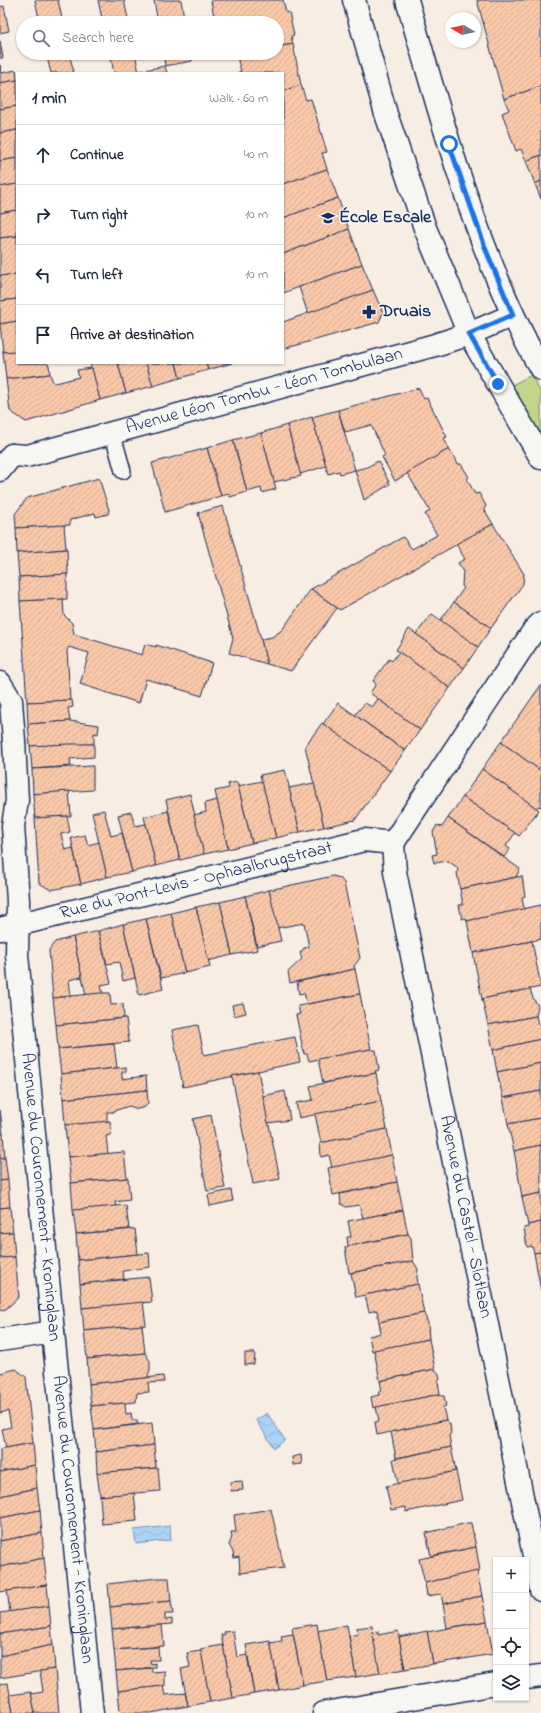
<!DOCTYPE html>
<html lang="en">
<head>
<meta charset="utf-8">
<style>
  :root { --surface:#fff; --page:#f2f2f3; --text:#1f2937; --muted:#747a83; --line:#e0e1e3 }
  body { margin:0; font-family:"Indie Flower",sans-serif; background:var(--page); color:var(--text) }
  .controls { position:absolute; right:12px; bottom:12px; display:grid; overflow:hidden; border-radius:0px; box-shadow:0 1px 3px #0004 }
  .controls button { width:36px; height:36px; display:grid; place-items:center; padding:0; border:0; border-bottom:1px solid var(--line); background:var(--surface); color:var(--text); font:20px sans-serif }
  .compass { position:absolute; left:445px; top:12px; width:36px; height:36px; border-radius:50%; background:var(--surface); box-shadow:0 1px 3px #0004; rotate:279deg }
  .stop { position:absolute; width:12px; height:12px; margin:-9px; border:3px solid #1a73e8; border-radius:50%; background:#fff }
  .stop.end { background:#1a73e8; border-color:#fff; box-shadow:0 1px 4px #0008 }
  .list { margin:0; padding:0; list-style:none }
  h2 { display:flex; justify-content:space-between; align-items:center; height:52px; margin:0; padding:0 16px; font-size:17px }
  h2 small { font-size:13px; font-weight:400; color:var(--muted) }
  .list li { display:grid; grid-template-columns:26px 1fr auto; gap:12px; align-items:center; box-sizing:border-box; height:60px; padding:0 16px; border-top:1px solid var(--line) }
  .list b { display:block; font-size:15px; white-space:nowrap }
  .list em { font-size:13px; font-style:normal; color:var(--muted) }
  .icon { flex:none; width:22px; height:22px; fill:none; stroke:currentColor; stroke-width:2; stroke-linecap:round; stroke-linejoin:round }
  .map { position:relative; flex:none; width:541px; height:1713px; overflow:hidden }
  .search { position:absolute; background:var(--surface); box-shadow:0 1px 3px #0004; left:16px; top:16px; width:268px; height:44px; display:flex; align-items:center; gap:10px; box-sizing:border-box; padding:0 14px; border-radius:22px; color:var(--muted); font-size:15px }
  .panel { position:absolute; background:var(--surface); box-shadow:0 1px 3px #0004; left:16px; top:72px; width:268px; height:292px; border-radius:0px }
  .map>svg:first-child { display:block }
</style>
</head>
<body>
<div class="map">
<svg width="541" height="1713" viewBox="0 0 541 1713">
  <defs>
    <pattern id="water-waves" width="16" height="10" patternUnits="userSpaceOnUse"><rect width="16" height="10" fill="#acd3f6"/><path d="M0 5q4-4 8 0t8 0" fill="none" stroke="#93b5d5"/></pattern>
    <pattern id="building-hatch" width="6" height="6" patternUnits="userSpaceOnUse"><rect width="6" height="6" fill="#f9c8a8"/><path d="M-1 1l2-2M0 6l6-6M5 7l2-2" fill="none" stroke="#d5ac93"/></pattern>
  </defs>
  <rect width="100%" height="100%" fill="#f7ede3"/>
  <filter id="ink" filterUnits="userSpaceOnUse"><feTurbulence type="fractalNoise" baseFrequency=".025" numOctaves="2"/><feDisplacementMap in="SourceGraphic" scale="8" xChannelSelector="R" yChannelSelector="G"/><feConvolveMatrix kernelMatrix="1 2 1 2 8 2 1 2 1" color-interpolation-filters="sRGB"/></filter>
  <g filter="url(#ink)">
    <polygon fill="#c2d58a" stroke="#6e8274" points="531,375 541,393 541,439 510,386"/>
    <g fill="url(#water-waves)" stroke="#7291b9">
      <polygon points="267,1413 285,1440 274,1448 256,1420"/>
      <polygon points="170,1526 171,1540 136,1544 134,1530"/>
    </g>
    <g fill="url(#building-hatch)" stroke="#1b2f5e">
      <polygon points="35,0 58,0 63,23 40,23"/>
      <polygon points="98,0 124,0 129,23 103,23"/>
      <polygon points="154,0 181,0 185,23 158,23"/>
      <polygon points="211,0 283,0 286,13 289,12 294,35 291,36 293,44 277,47 277,23 215,23"/>
      <polygon points="477,0 541,0 541,86 504,99"/>
      <polygon points="4,6 9,31 0,33 0,7"/>
      <polygon points="0,41 3,58 0,58"/>
      <polygon points="293,44 301,85 283,91 283,73 237,73 241,71 236,54 277,53 277,47"/>
      <polygon points="46,53 69,53 74,73 51,73"/>
      <polygon points="110,53 135,53 139,73 114,73"/>
      <polygon points="163,53 190,53 192,61 165,66"/>
      <polygon points="220,53 239,53 221,56"/>
      <polygon points="0,65 1,73 16,70 17,80 0,83"/>
      <polygon points="165,66 167,73 139,73 139,71"/>
      <polygon points="17,80 17,106 0,109 0,83"/>
      <polygon points="301,85 306,100 311,99 327,152 322,153 327,169 283,184 283,91"/>
      <polygon points="541,86 541,155 526,161 521,149 516,151 502,113 509,110 504,99"/>
      <polygon points="17,106 17,130 0,133 0,109"/>
      <polygon points="17,130 17,158 0,161 0,133"/>
      <polygon points="541,155 541,181 535,184 526,161"/>
      <polygon points="17,158 17,184 0,187 0,161"/>
      <polygon points="327,169 338,198 283,218 283,184"/>
      <polygon points="541,181 541,199 535,184"/>
      <polygon points="17,184 17,210 0,213 0,187"/>
      <polygon points="338,198 349,229 283,254 283,218"/>
      <polygon points="17,210 17,236 0,238 0,213"/>
      <polygon points="349,229 362,264 283,293 283,254"/>
      <polygon points="17,236 17,274 0,276 0,238"/>
      <polygon points="362,264 373,290 308,314 299,287"/>
      <polygon points="17,274 17,299 0,301 0,276"/>
      <polygon points="373,290 383,313 379,322 283,349 283,322"/>
      <polygon points="17,299 17,321 0,324 0,301"/>
      <polygon points="17,321 17,351 3,352 0,324"/>
      <polygon points="17,351 17,363 46,363 49,365 50,374 6,379 3,352"/>
      <polygon points="90,363 118,363 126,393 100,400"/>
      <polygon points="118,363 146,363 153,386 126,393"/>
      <polygon points="146,363 176,363 180,378 153,386"/>
      <polygon points="176,363 206,363 208,370 180,378"/>
      <polygon points="206,363 232,363 208,370"/>
      <polygon points="92,368 100,400 26,422 10,411 6,379 50,374 53,382 56,383 79,377 77,370"/>
      <polygon points="419,388 424,399 427,398 447,437 444,438 449,449 395,481 382,457 385,455 371,425 345,432 338,410"/>
      <polygon points="338,410 355,470 340,474 339,471 328,474 312,417"/>
      <polygon points="312,417 326,466 300,474 287,425"/>
      <polygon points="287,425 301,476 274,482 261,433"/>
      <polygon points="261,433 276,489 262,493 261,488 247,492 233,440"/>
      <polygon points="233,440 247,492 230,497 229,494 221,496 207,448"/>
      <polygon points="207,448 221,496 165,512 152,463"/>
      <polygon points="449,449 458,464 461,464 469,477 467,479 475,494 479,493 486,506 484,509 493,524 340,610 311,589 403,537 412,549 437,535 425,514 430,511 407,473"/>
      <polygon points="378,461 390,484 364,500 355,470 367,467"/>
      <polygon points="99,478 109,510 108,514 96,517 95,513 70,520 70,525 16,528 15,514 27,498"/>
      <polygon points="223,506 261,639 267,664 229,653 233,638 198,513"/>
      <polygon points="493,524 524,574 523,584 491,628 454,602 464,588 462,586 463,570 458,563 465,559 456,544"/>
      <polygon points="64,525 66,549 17,553 16,528"/>
      <polygon points="67,549 68,574 19,577 17,553"/>
      <polygon points="67,574 67,599 20,601 19,577"/>
      <polygon points="311,589 337,608 291,671 267,664 261,639 272,637 282,630"/>
      <polygon points="63,599 64,615 72,623 74,634 142,655 145,644 156,647 156,645 212,663 202,696 146,679 139,703 80,684 89,653 69,647 67,650 70,700 27,702 20,601"/>
      <polygon points="454,602 491,628 478,647 440,621"/>
      <polygon points="432,614 478,647 464,668 416,634"/>
      <polygon points="409,629 464,668 450,688 396,650"/>
      <polygon points="399,652 450,688 420,730 370,693 376,684 373,681 389,659 392,661"/>
      <polygon points="541,685 541,765 538,769 501,742"/>
      <polygon points="378,699 420,730 405,751 355,715 365,703 372,707"/>
      <polygon points="72,700 73,707 68,708 70,721 28,724 27,702"/>
      <polygon points="338,703 405,751 390,771 323,724"/>
      <polygon points="70,721 99,725 98,734 94,733 94,744 30,746 28,724"/>
      <polygon points="322,723 390,771 355,820 324,827 305,746"/>
      <polygon points="501,742 541,771 541,807 538,806 536,808 482,769"/>
      <polygon points="68,744 94,744 94,757 70,759 71,766 32,769 30,746"/>
      <polygon points="93,766 93,790 33,794 32,769"/>
      <polygon points="482,769 539,810 519,836 463,797"/>
      <polygon points="285,770 300,832 276,838 260,775"/>
      <polygon points="262,781 276,838 252,843 238,786"/>
      <polygon points="237,782 252,843 228,849 215,791 229,788 228,784"/>
      <polygon points="314,783 324,827 300,832 289,788"/>
      <polygon points="69,791 71,816 35,818 33,794"/>
      <polygon points="190,794 204,854 180,860 166,800"/>
      <polygon points="463,797 515,833 506,846 510,849 504,857 448,818"/>
      <polygon points="217,800 228,849 204,854 194,815 206,812 205,803"/>
      <polygon points="104,810 111,836 122,833 132,872 107,877 92,813"/>
      <polygon points="168,811 180,860 156,866 144,817"/>
      <polygon points="131,812 135,826 146,824 156,866 132,872 118,815"/>
      <polygon points="67,816 70,832 61,834 65,850 73,848 81,884 51,890 39,883 35,818"/>
      <polygon points="448,818 520,869 516,877 460,889 457,873 458,868 448,861 434,863 432,855 437,854 433,832 437,825 442,827"/>
      <polygon points="85,835 88,845 99,842 107,877 81,884 71,838"/>
      <polygon points="333,876 340,878 344,883 360,958 354,966 355,969 290,983 288,972 302,959 300,953 304,948 309,947 304,923 277,928 269,890"/>
      <polygon points="522,876 525,896 522,897 524,909 467,921 466,918 462,919 459,905 463,905 460,889"/>
      <polygon points="269,890 281,941 257,946 245,896"/>
      <polygon points="245,896 257,950 232,955 220,902"/>
      <polygon points="220,902 232,955 208,961 196,907"/>
      <polygon points="541,905 541,939 473,953 467,921"/>
      <polygon points="196,907 210,967 185,973 171,913"/>
      <polygon points="171,913 185,973 161,978 146,919"/>
      <polygon points="146,919 163,989 139,995 123,924"/>
      <polygon points="123,924 135,978 123,981 119,962 107,964 98,931"/>
      <polygon points="98,931 111,983 101,985 103,994 86,995 73,937"/>
      <polygon points="73,937 82,977 69,980 71,996 53,998 49,950 55,942"/>
      <polygon points="532,941 541,987 482,999 473,953"/>
      <polygon points="355,969 360,994 307,1004 304,993 299,994 297,982"/>
      <polygon points="530,989 533,998 538,1006 536,1016 488,1025 482,999"/>
      <polygon points="100,993 110,993 111,1005 123,1004 124,1018 56,1025 53,998"/>
      <polygon points="360,994 371,1049 309,1061 307,1054 304,1054 296,1015 300,1014 298,1006"/>
      <polygon points="243,1003 246,1013 234,1016 232,1005"/>
      <polygon points="536,1016 538,1025 541,1025 541,1039 493,1050 488,1025"/>
      <polygon points="126,1018 129,1042 58,1049 56,1025"/>
      <polygon points="198,1025 204,1055 295,1037 300,1062 183,1087 172,1030"/>
      <polygon points="541,1039 541,1063 497,1072 493,1050"/>
      <polygon points="114,1044 117,1068 61,1074 58,1049"/>
      <polygon points="371,1049 371,1050 376,1050 379,1070 375,1071 376,1073 323,1083 318,1059"/>
      <polygon points="541,1063 541,1091 503,1098 497,1072"/>
      <polygon points="126,1067 126,1072 122,1072 122,1079 146,1076 147,1090 63,1099 61,1074"/>
      <polygon points="258,1071 280,1179 253,1184 232,1076"/>
      <polygon points="376,1073 381,1101 299,1118 296,1103 313,1100 310,1086"/>
      <polygon points="147,1090 148,1103 145,1107 138,1109 129,1106 114,1111 114,1112 107,1112 107,1122 65,1125 63,1099"/>
      <polygon points="285,1091 290,1120 268,1123 263,1096"/>
      <polygon points="541,1091 541,1118 508,1124 503,1098"/>
      <polygon points="381,1101 387,1129 321,1143 315,1114"/>
      <polygon points="0,1110 3,1134 0,1134"/>
      <polygon points="211,1115 225,1188 207,1191 193,1119"/>
      <polygon points="541,1118 541,1145 514,1151 508,1124"/>
      <polygon points="110,1121 111,1135 106,1136 108,1154 68,1157 65,1125"/>
      <polygon points="387,1129 392,1155 332,1168 329,1155 321,1157 320,1143"/>
      <polygon points="0,1134 3,1134 5,1158 0,1158"/>
      <polygon points="541,1145 541,1193 522,1197 514,1151"/>
      <polygon points="124,1152 127,1178 71,1183 68,1157"/>
      <polygon points="392,1155 397,1182 333,1195 328,1168"/>
      <polygon points="0,1158 5,1158 8,1180 0,1181"/>
      <polygon points="128,1178 130,1200 115,1202 116,1206 113,1207 73,1210 71,1183"/>
      <polygon points="8,1180 10,1207 0,1208 0,1181"/>
      <polygon points="397,1182 403,1210 363,1218 359,1205 346,1207 341,1204 340,1194"/>
      <polygon points="231,1190 233,1201 210,1206 208,1195"/>
      <polygon points="541,1193 541,1222 528,1225 522,1197"/>
      <polygon points="126,1205 129,1229 76,1234 73,1210"/>
      <polygon points="10,1207 13,1232 0,1233 0,1208"/>
      <polygon points="403,1210 408,1234 348,1246 347,1237 351,1237 348,1221"/>
      <polygon points="541,1222 541,1252 534,1253 532,1246 527,1247 524,1228 528,1227 528,1225"/>
      <polygon points="135,1229 138,1254 78,1260 76,1234"/>
      <polygon points="13,1232 15,1257 0,1258 0,1233"/>
      <polygon points="408,1234 411,1238 413,1261 349,1273 345,1247"/>
      <polygon points="541,1252 541,1291 534,1253"/>
      <polygon points="149,1253 150,1267 123,1271 124,1279 80,1284 78,1260"/>
      <polygon points="15,1257 19,1297 6,1309 0,1310 0,1258"/>
      <polygon points="413,1261 418,1269 417,1277 418,1284 356,1297 351,1273"/>
      <polygon points="149,1277 152,1302 82,1308 80,1284"/>
      <polygon points="418,1284 424,1313 379,1322 377,1310 369,1312 365,1295"/>
      <polygon points="143,1302 146,1325 84,1331 82,1308"/>
      <polygon points="424,1313 428,1323 429,1339 372,1351 369,1336 381,1333 379,1322"/>
      <polygon points="142,1325 145,1353 87,1359 84,1331"/>
      <polygon points="429,1339 435,1369 380,1381 374,1350"/>
      <polygon points="145,1353 150,1361 150,1370 147,1378 89,1384 87,1359"/>
      <polygon points="245,1353 255,1353 254,1364 245,1365"/>
      <polygon points="16,1369 26,1377 33,1443 6,1448 2,1429 11,1427 8,1411 0,1413 0,1373"/>
      <polygon points="435,1369 439,1374 440,1379 438,1382 440,1394 373,1408 371,1397 379,1395 378,1391 382,1391 380,1381"/>
      <polygon points="163,1376 164,1382 148,1383 149,1392 137,1393 136,1402 91,1406 89,1384"/>
      <polygon points="440,1394 441,1396 444,1396 446,1406 443,1407 446,1420 377,1435 375,1422 379,1421 376,1407"/>
      <polygon points="125,1403 126,1414 131,1413 132,1420 137,1420 138,1424 94,1430 91,1406"/>
      <polygon points="446,1420 450,1424 451,1433 449,1436 451,1447 396,1458 391,1432"/>
      <polygon points="152,1423 154,1445 96,1452 94,1430"/>
      <polygon points="33,1443 35,1465 0,1472 0,1449"/>
      <polygon points="154,1445 156,1468 97,1473 96,1452"/>
      <polygon points="451,1447 456,1471 398,1484 393,1459"/>
      <polygon points="301,1455 302,1464 293,1465 292,1457"/>
      <polygon points="35,1465 37,1488 0,1496 0,1472"/>
      <polygon points="158,1468 160,1491 100,1496 97,1473"/>
      <polygon points="456,1471 462,1500 406,1512 406,1507 391,1510 386,1486"/>
      <polygon points="242,1481 243,1490 231,1491 230,1482"/>
      <polygon points="37,1488 40,1510 0,1518 0,1496"/>
      <polygon points="134,1493 137,1521 102,1524 100,1496"/>
      <polygon points="271,1509 284,1568 240,1573 239,1557 234,1558 233,1552 229,1545 232,1537 231,1532 236,1532 234,1515"/>
      <polygon points="40,1510 42,1533 0,1541 0,1518"/>
      <polygon points="467,1523 471,1523 476,1547 431,1556 426,1533"/>
      <polygon points="42,1533 44,1558 0,1567 0,1541"/>
      <polygon points="476,1547 480,1571 425,1583 419,1559"/>
      <polygon points="44,1558 47,1585 0,1592 0,1567"/>
      <polygon points="477,1571 482,1596 443,1604 441,1594 427,1596 425,1583"/>
      <polygon points="157,1578 169,1578 171,1601 110,1607 108,1584"/>
      <polygon points="47,1585 49,1606 10,1612 7,1591"/>
      <polygon points="482,1596 487,1621 447,1628 443,1604"/>
      <polygon points="171,1601 173,1614 165,1614 165,1620 172,1619 172,1624 112,1629 110,1607"/>
      <polygon points="49,1606 51,1626 0,1634 0,1613"/>
      <polygon points="487,1621 493,1654 433,1664 427,1632"/>
      <polygon points="317,1624 327,1681 303,1685 292,1628"/>
      <polygon points="162,1625 164,1646 114,1650 112,1629"/>
      <polygon points="347,1625 356,1677 327,1681 318,1631"/>
      <polygon points="51,1626 53,1645 0,1656 0,1634"/>
      <polygon points="372,1626 380,1673 356,1677 349,1636 358,1634 356,1628"/>
      <polygon points="233,1631 237,1657 247,1655 254,1694 233,1698 221,1635 225,1634 224,1632"/>
      <polygon points="378,1631 378,1635 398,1631 405,1669 380,1673 372,1632"/>
      <polygon points="427,1631 433,1664 405,1669 399,1637"/>
      <polygon points="293,1634 303,1685 279,1690 270,1643 282,1641 281,1636"/>
      <polygon points="270,1641 279,1690 254,1694 246,1645"/>
      <polygon points="53,1645 55,1669 0,1678 0,1656"/>
      <polygon points="223,1645 233,1698 210,1702 200,1649"/>
      <polygon points="158,1647 159,1660 150,1660 151,1664 155,1663 155,1667 116,1671 114,1650"/>
      <polygon points="201,1651 210,1702 188,1706 181,1669 190,1667 187,1653"/>
      <polygon points="151,1668 152,1672 165,1671 165,1686 118,1691 116,1671"/>
      <polygon points="55,1669 59,1713 35,1713 31,1694 43,1692 40,1671"/>
      <polygon points="8,1683 13,1713 0,1713 0,1684"/>
      <polygon points="163,1686 165,1695 185,1693 188,1706 151,1713 122,1713 120,1711 118,1691"/>
      <polygon points="31,1692 35,1713 13,1713 10,1695"/>
    </g>
    <g fill="none" stroke-linecap="round" stroke-linejoin="round">
      <g stroke="#1b2f5e" stroke-width="18">
        <polyline id="lane" points="112,432 123,471"/>
      </g>
      <g stroke="#1b2f5e" stroke-width="25">
        <g id="street">
          <path id="s1" d="M12,455l15,1 408,-111 34,-11 44,-19"/>
          <polyline points="0,470 12,455"/>
          <path id="s2" d="M0,683l11,18 3,40 3,59 -4,26 5,75 -1,54 36,377 39,381"/>
          <path id="s3" d="M393,843l2,29 146,718"/>
          <polyline points="393,843 534,630 541,623"/>
          <path id="s4" d="M0,929l364,-89 29,3"/>
          <polyline points="0,1340 53,1332"/>
          <polyline points="526,1678 541,1676"/>
          <polyline points="324,1713 496,1684"/>
        </g>
      </g>
      <g stroke="#1b2f5e" stroke-width="25">
        <g id="secondary">
          <polyline points="354,0 386,114 425,228 469,334 541,458"/>
          <path d="M407,0c28,96 54,193 93,285 12,28 25,57 41,84"/>
        </g>
      </g>
      <use href="#lane" stroke="#f6f6f2" stroke-width="15"/>
      <use href="#street" stroke="#f6f6f2" stroke-width="22"/>
      <use href="#secondary" stroke="#f6f6f2" stroke-width="22"/>
    </g>
  </g>
  <g fill="none" stroke-linecap="round" stroke-linejoin="round" filter="url(#ink)">
    <polyline stroke="#1a73e8" stroke-width="5" points="449,144 486,250 513,315 469,334 498,384"/>
  </g>
  <defs>
    <g id="school-bare" transform="scale(1.08)"><path d="M0-5L7-2L0 1L-7-2ZM-4 1L0 2.5L4 1V4Q0 6-4 4Z" fill="#1b2f5e" stroke="#f6f6f2" stroke-width="2.5" paint-order="stroke"/></g>
    <g id="pharmacy-bare" transform="scale(1.08)"><path d="M-2-6h4v4h4v4h-4v4h-4v-4h-4v-4h4Z" fill="#1b2f5e" stroke="#f6f6f2" stroke-width="2.5" paint-order="stroke"/></g>
  </defs>
  <g fill-rule="evenodd">
    <use href="#school-bare" x="328" y="218"/>
    <use href="#pharmacy-bare" x="369" y="312"/>
  </g>
  <g text-anchor="middle" dominant-baseline="central" stroke-width="3" stroke-linejoin="round" paint-order="stroke">
    <g font-size="18" font-weight="bold" fill="#1b2f5e" stroke="#f6f6f2" text-anchor="start">
      <text x="339" y="218">École Escale</text>
      <text x="380" y="312">Druais</text>
    </g>
    <g font-size="18" fill="#1b2f5e" stroke="#f6f6f2">
      <text stroke="none"><textPath href="#s1" startOffset="261">Avenue Léon Tombu - Léon Tombulaan</textPath></text>
      <text stroke="none"><textPath href="#s4" startOffset="202">Rue du Pont-Levis - Ophaalbrugstraat</textPath></text>
      <text stroke="none"><textPath href="#s2" startOffset="519">Avenue du Couronnement - Kroninglaan</textPath></text>
      <text stroke="none"><textPath href="#s3" startOffset="381">Avenue du Castel - Slotlaan</textPath></text>
      <text stroke="none"><textPath href="#s2" startOffset="843">Avenue du Couronnement - Kroninglaan</textPath></text>
    </g>
  </g>
</svg>
<div class="controls">
<button>+</button>
<button>−</button>
<button><svg class="icon" aria-label="locate" viewBox="0 0 24 24"><circle cx="12" cy="12" r="6"/><path d="M12 2v4M12 18v4M2 12h4M18 12h4"/></svg></button>
<button><svg class="icon" aria-label="layers" viewBox="0 0 24 24"><path d="M12 4l9 5-9 5-9-5zM3 14l9 5 9-5"/></svg></button>
</div>
<svg class="compass" viewBox="-18 -18 36 36"><path d="M0-13l5 13h-10z" fill="#e53935"/><path d="M0 13l5-13h-10z" fill="#747a83"/></svg>
<div class="stop" style="left:449px;top:144px"></div>
<div class="stop end" style="left:498px;top:384px"></div>
<div class="search"><svg class="icon" aria-label="search" viewBox="0 0 24 24"><circle cx="10" cy="10" r="6"/><path d="M15 15l6 6"/></svg>Search here</div>
<section class="panel">
<h2>1 min<small>Walk · 60 m</small></h2>
<ul class="list">
<li><svg class="icon" aria-label="ahead" viewBox="0 0 24 24"><path d="M12 20V5M6 11l6-6 6 6"/></svg><div><b>Continue</b></div><em>40 m</em></li>
<li><svg class="icon" aria-label="right" viewBox="0 0 24 24"><path d="M7 20v-9h11M14 6l5 5-5 5"/></svg><div><b>Turn right</b></div><em>10 m</em></li>
<li><svg class="icon" aria-label="left" viewBox="0 0 24 24"><path d="M17 20v-9H6M10 6l-5 5 5 5"/></svg><div><b>Turn left</b></div><em>10 m</em></li>
<li><svg class="icon" aria-label="arrive" viewBox="0 0 24 24"><path d="M6 21V4h12l-3 4 3 4H6"/></svg><div><b>Arrive at destination</b></div></li>
</ul>
</section>
</div>
</body>
</html>
